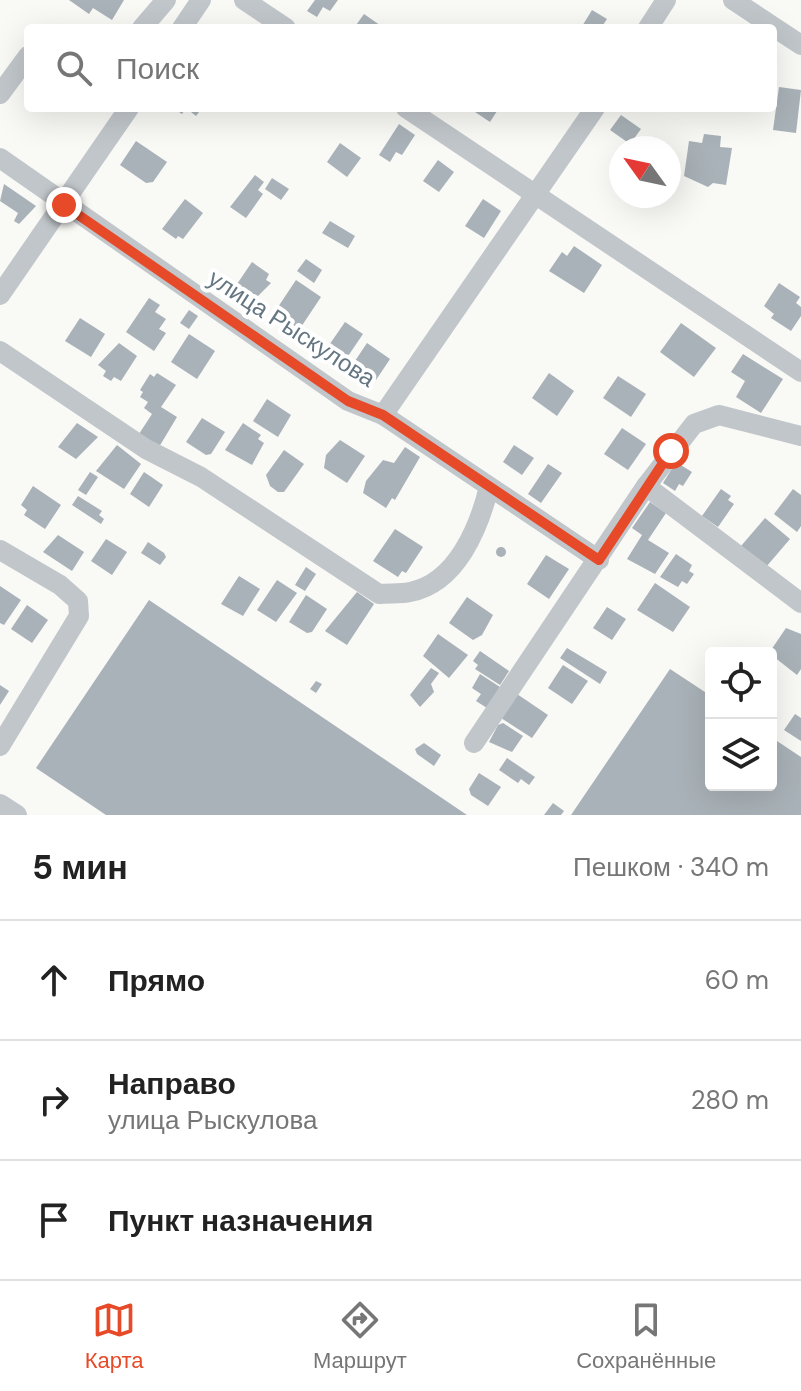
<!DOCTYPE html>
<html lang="ru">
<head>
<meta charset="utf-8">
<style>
  :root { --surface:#fff; --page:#f6f6f6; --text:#222; --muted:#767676; --line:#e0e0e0; --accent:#e74a28 }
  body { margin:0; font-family:"DM Sans",sans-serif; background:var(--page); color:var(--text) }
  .controls { position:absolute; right:24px; bottom:24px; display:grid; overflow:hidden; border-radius:8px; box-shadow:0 8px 32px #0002 }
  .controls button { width:72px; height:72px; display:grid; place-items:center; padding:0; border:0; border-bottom:2px solid var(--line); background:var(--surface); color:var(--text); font:40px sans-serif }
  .compass { position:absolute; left:609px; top:136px; width:72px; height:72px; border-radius:50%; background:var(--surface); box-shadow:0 8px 32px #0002; rotate:303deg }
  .stop { position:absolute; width:24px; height:24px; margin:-18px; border:6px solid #e74a28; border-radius:50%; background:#fff }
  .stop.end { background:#e74a28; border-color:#fff; box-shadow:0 2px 8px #0008 }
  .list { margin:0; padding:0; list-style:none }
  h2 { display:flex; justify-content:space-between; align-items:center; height:104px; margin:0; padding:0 32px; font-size:34px }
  h2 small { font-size:26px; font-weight:400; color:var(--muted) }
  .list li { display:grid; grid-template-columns:52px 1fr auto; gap:24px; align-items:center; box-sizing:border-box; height:120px; padding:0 32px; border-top:2px solid var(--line) }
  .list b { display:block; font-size:30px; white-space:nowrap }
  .list p { margin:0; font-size:26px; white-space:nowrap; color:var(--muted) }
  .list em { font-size:26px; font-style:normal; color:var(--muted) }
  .icon { flex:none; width:44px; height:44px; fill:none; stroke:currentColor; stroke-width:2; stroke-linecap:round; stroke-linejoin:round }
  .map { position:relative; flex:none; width:801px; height:815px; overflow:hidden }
  .search { position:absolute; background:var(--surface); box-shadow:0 8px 32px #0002; left:24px; right:24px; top:24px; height:88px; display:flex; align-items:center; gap:20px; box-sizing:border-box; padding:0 28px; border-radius:8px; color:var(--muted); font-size:30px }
  .sheet { height:464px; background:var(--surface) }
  nav { display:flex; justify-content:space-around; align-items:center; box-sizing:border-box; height:112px; border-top:2px solid var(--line); background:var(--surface); font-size:22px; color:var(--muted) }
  nav a { display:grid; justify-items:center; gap:4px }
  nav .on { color:var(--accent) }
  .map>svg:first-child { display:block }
</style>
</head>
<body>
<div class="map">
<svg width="801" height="815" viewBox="0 0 801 815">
  <rect width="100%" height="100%" fill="#f9f9f6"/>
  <g fill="#a9b2b8">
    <polygon points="69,0 124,0 112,20 93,8 89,14"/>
    <polygon points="315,0 338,0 330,11 323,7 317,17 307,11"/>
    <polygon points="592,10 607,19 601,28 581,28"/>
    <polygon points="364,14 384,28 354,28"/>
    <polygon points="779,87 801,90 796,133 773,130"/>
    <polygon points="173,108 202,108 196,116 186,108 182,114"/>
    <polygon points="469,108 499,108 490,122"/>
    <polygon points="621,115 641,129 630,144 610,130"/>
    <polygon points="399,124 415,135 402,155 396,152 390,162 379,155"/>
    <polygon points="704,134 721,136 720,147 732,148 726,185 713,183 708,187 684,176 689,141 702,143"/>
    <polygon points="136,141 167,162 153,182 146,183 120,165"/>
    <polygon points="340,143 361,158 347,177 327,162"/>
    <polygon points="438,160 454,172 439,192 423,181"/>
    <polygon points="255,175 264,182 258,190 263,194 246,218 230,207"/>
    <polygon points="272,178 289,189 281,200 265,189"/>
    <polygon points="4,184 36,206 19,224 14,221 18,213 0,201"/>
    <polygon points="185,199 203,213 183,239 178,236 176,239 162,229"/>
    <polygon points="483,199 501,211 484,238 465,226"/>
    <polygon points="330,221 355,236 348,248 322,233"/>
    <polygon points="574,246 602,265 584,293 549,271 562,252 567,256"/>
    <polygon points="306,259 322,270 314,283 297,271"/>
    <polygon points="252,262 269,274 266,280 271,283 257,297 237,284"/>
    <polygon points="296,280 321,297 301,327 296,327 274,313"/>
    <polygon points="779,283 800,297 796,303 801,307 801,316 791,331 771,318 774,314 764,306"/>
    <polygon points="149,298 160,305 155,312 166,319 159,329 166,333 154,351 126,332"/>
    <polygon points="189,310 198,316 189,329 180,323"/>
    <polygon points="80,318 105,334 91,357 65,341"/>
    <polygon points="345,322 363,334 344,362 325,351"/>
    <polygon points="681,323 716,348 694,377 660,352"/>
    <polygon points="189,334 215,351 197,379 171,362"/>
    <polygon points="119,343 137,356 121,381 114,377 111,381 103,376 106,371 98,365"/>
    <polygon points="367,343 390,359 376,380 353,364"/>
    <polygon points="743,354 783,379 761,413 736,397 745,381 731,372"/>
    <polygon points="157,373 176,385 161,407 177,417 159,447 139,434 152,414 144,408 148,402 140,397 143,392 140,390 150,374 154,377"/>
    <polygon points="549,373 574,391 557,416 532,398"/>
    <polygon points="618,376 646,394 631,417 603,398"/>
    <polygon points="267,399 291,415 278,437 253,421"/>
    <polygon points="202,418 225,432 211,454 206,455 186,442"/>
    <polygon points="77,423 98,437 76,459 58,447"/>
    <polygon points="243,423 261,435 258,439 264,443 252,465 225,450"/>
    <polygon points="622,428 646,444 628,470 604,454"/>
    <polygon points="340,440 365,456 347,483 324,468 326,455"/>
    <polygon points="117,445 141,464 124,489 96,471"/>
    <polygon points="514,445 534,458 522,475 503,462"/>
    <polygon points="405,447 420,457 395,500 392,498 386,508 363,493 366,481 383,460 394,463"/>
    <polygon points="284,450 304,464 284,492 278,492 270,486 266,475"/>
    <polygon points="676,462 692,472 683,486 679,484 675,491 663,483"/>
    <polygon points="548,464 562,473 541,503 528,494"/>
    <polygon points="90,472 98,477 86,495 78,490"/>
    <polygon points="144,472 163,485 149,507 130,494"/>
    <polygon points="33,486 61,505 45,529 24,515 27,510 21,505"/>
    <polygon points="721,489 731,496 728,500 734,504 718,527 702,516"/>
    <polygon points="793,489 801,495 801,526 797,532 774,514"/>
    <polygon points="78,496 102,511 99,515 104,519 101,524 72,505"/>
    <polygon points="650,502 666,513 648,540 669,553 655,574 627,559 642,535 632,528"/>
    <polygon points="765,518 790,539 766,567 741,546"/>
    <polygon points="395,529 423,547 406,573 402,571 398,577 373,561"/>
    <polygon points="58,535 84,552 72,571 43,552"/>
    <polygon points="106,539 127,552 112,575 91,561"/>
    <polygon points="148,542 164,553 166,557 160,565 141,553"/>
    <circle cx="501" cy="552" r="5"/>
    <polygon points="676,554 692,565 689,571 694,574 687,584 682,581 678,587 660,577"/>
    <polygon points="546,555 569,569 549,599 527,584"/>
    <polygon points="306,567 316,574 305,591 295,585"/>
    <polygon points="239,576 260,589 243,616 221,604"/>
    <polygon points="277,580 297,593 276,622 257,610"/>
    <polygon points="655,583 690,607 673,632 637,610"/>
    <polygon points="0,586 21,600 4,625 0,623"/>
    <polygon points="357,592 374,604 347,645 325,631"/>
    <polygon points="306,595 327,609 312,632 307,633 289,622"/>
    <polygon points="467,597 493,615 482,635 473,640 449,623"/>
    <polygon points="149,600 467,815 106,815 36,768"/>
    <polygon points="27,605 48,620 32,643 11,629"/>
    <polygon points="607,607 626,619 612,640 593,628"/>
    <polygon points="786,628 801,634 801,669 797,675 769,653"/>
    <polygon points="438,634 468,655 449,678 423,656"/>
    <polygon points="567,648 607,672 600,684 560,658"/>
    <polygon points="480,651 509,671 500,685 475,669 478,665 473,661"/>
    <polygon points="563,665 588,681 572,704 548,688"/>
    <polygon points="431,668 439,673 431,684 434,692 420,707 410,695"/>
    <polygon points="670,669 711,696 711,785 771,785 771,737 801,757 801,815 571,815"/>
    <polygon points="480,674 500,687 487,708 476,701 481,694 472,688"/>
    <polygon points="316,681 322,684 316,693 310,689"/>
    <polygon points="0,685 9,691 0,705"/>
    <polygon points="517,694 548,715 532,738 501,718"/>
    <polygon points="795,714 801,718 801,741 784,730"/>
    <polygon points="503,723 523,736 512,752 489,742 498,725"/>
    <polygon points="424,743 441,755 434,766 417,754 415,749"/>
    <polygon points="507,758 535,777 529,785 521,779 518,783 499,770"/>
    <polygon points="479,773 501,787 488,806 471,795 469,789"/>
    <polygon points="553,803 564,811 561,815 544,815"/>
  </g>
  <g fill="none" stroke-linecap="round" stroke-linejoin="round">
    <g stroke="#c1c6ca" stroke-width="20">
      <polyline points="244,0 286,28"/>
      <polyline points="733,0 801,45"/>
      <polyline points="142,28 166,0"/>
      <polyline points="182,28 201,0"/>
      <polyline points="648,28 666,0"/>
      <polyline points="0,94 28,56"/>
      <polyline points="406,108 801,372"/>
      <polyline points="0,158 348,401 383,415 599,560"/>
      <polyline points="0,295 129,108"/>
      <path d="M0,351l146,98 55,28 178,117c10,-1 22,0 31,-2 47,-9 69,-65 79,-105"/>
      <polyline points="383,415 595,108"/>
      <polyline points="646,486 801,603"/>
      <polyline points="0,550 60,585 78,601 79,616 0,746"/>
      <polyline points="474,743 646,486 694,424 719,415 801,436"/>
      <polyline points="0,804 17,815"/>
    </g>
  </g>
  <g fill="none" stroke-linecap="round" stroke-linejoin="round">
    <polyline stroke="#e74a28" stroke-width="10" points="64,205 348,401 383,415 599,560 671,451"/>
  </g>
  <g text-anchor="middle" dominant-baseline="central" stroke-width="8" stroke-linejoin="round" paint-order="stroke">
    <g font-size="24" fill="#637682" stroke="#fff">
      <text transform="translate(292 328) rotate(33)">улица Рыскулова</text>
    </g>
  </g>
</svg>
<div class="controls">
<button><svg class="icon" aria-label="locate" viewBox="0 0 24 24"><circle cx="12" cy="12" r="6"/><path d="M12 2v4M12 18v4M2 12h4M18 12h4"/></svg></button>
<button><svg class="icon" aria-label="layers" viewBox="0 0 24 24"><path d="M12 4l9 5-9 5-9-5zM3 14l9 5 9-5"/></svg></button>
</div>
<svg class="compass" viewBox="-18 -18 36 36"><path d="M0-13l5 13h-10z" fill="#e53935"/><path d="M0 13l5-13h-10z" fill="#767676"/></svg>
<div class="stop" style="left:671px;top:451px"></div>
<div class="stop end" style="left:64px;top:205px"></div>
<div class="search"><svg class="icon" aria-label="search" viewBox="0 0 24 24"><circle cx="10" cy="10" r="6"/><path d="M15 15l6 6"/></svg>Поиск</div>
</div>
<section class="sheet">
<h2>5 мин<small>Пешком · 340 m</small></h2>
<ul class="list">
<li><svg class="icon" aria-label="ahead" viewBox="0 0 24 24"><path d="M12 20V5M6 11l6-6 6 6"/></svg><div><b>Прямо</b></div><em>60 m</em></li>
<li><svg class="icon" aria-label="right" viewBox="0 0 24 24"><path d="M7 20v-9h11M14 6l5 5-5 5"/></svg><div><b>Направо</b><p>улица Рыскулова</p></div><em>280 m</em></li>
<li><svg class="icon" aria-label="arrive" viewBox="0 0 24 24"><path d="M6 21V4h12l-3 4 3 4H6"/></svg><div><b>Пункт назначения</b></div></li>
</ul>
</section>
<nav>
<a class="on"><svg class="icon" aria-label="map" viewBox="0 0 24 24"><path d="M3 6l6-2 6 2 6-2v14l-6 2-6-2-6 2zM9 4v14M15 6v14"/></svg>Карта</a>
<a><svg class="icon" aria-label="directions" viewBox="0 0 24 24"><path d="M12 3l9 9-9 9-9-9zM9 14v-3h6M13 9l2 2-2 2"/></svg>Маршрут</a>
<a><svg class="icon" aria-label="saved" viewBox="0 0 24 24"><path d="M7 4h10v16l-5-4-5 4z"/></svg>Сохранённые</a>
</nav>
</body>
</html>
